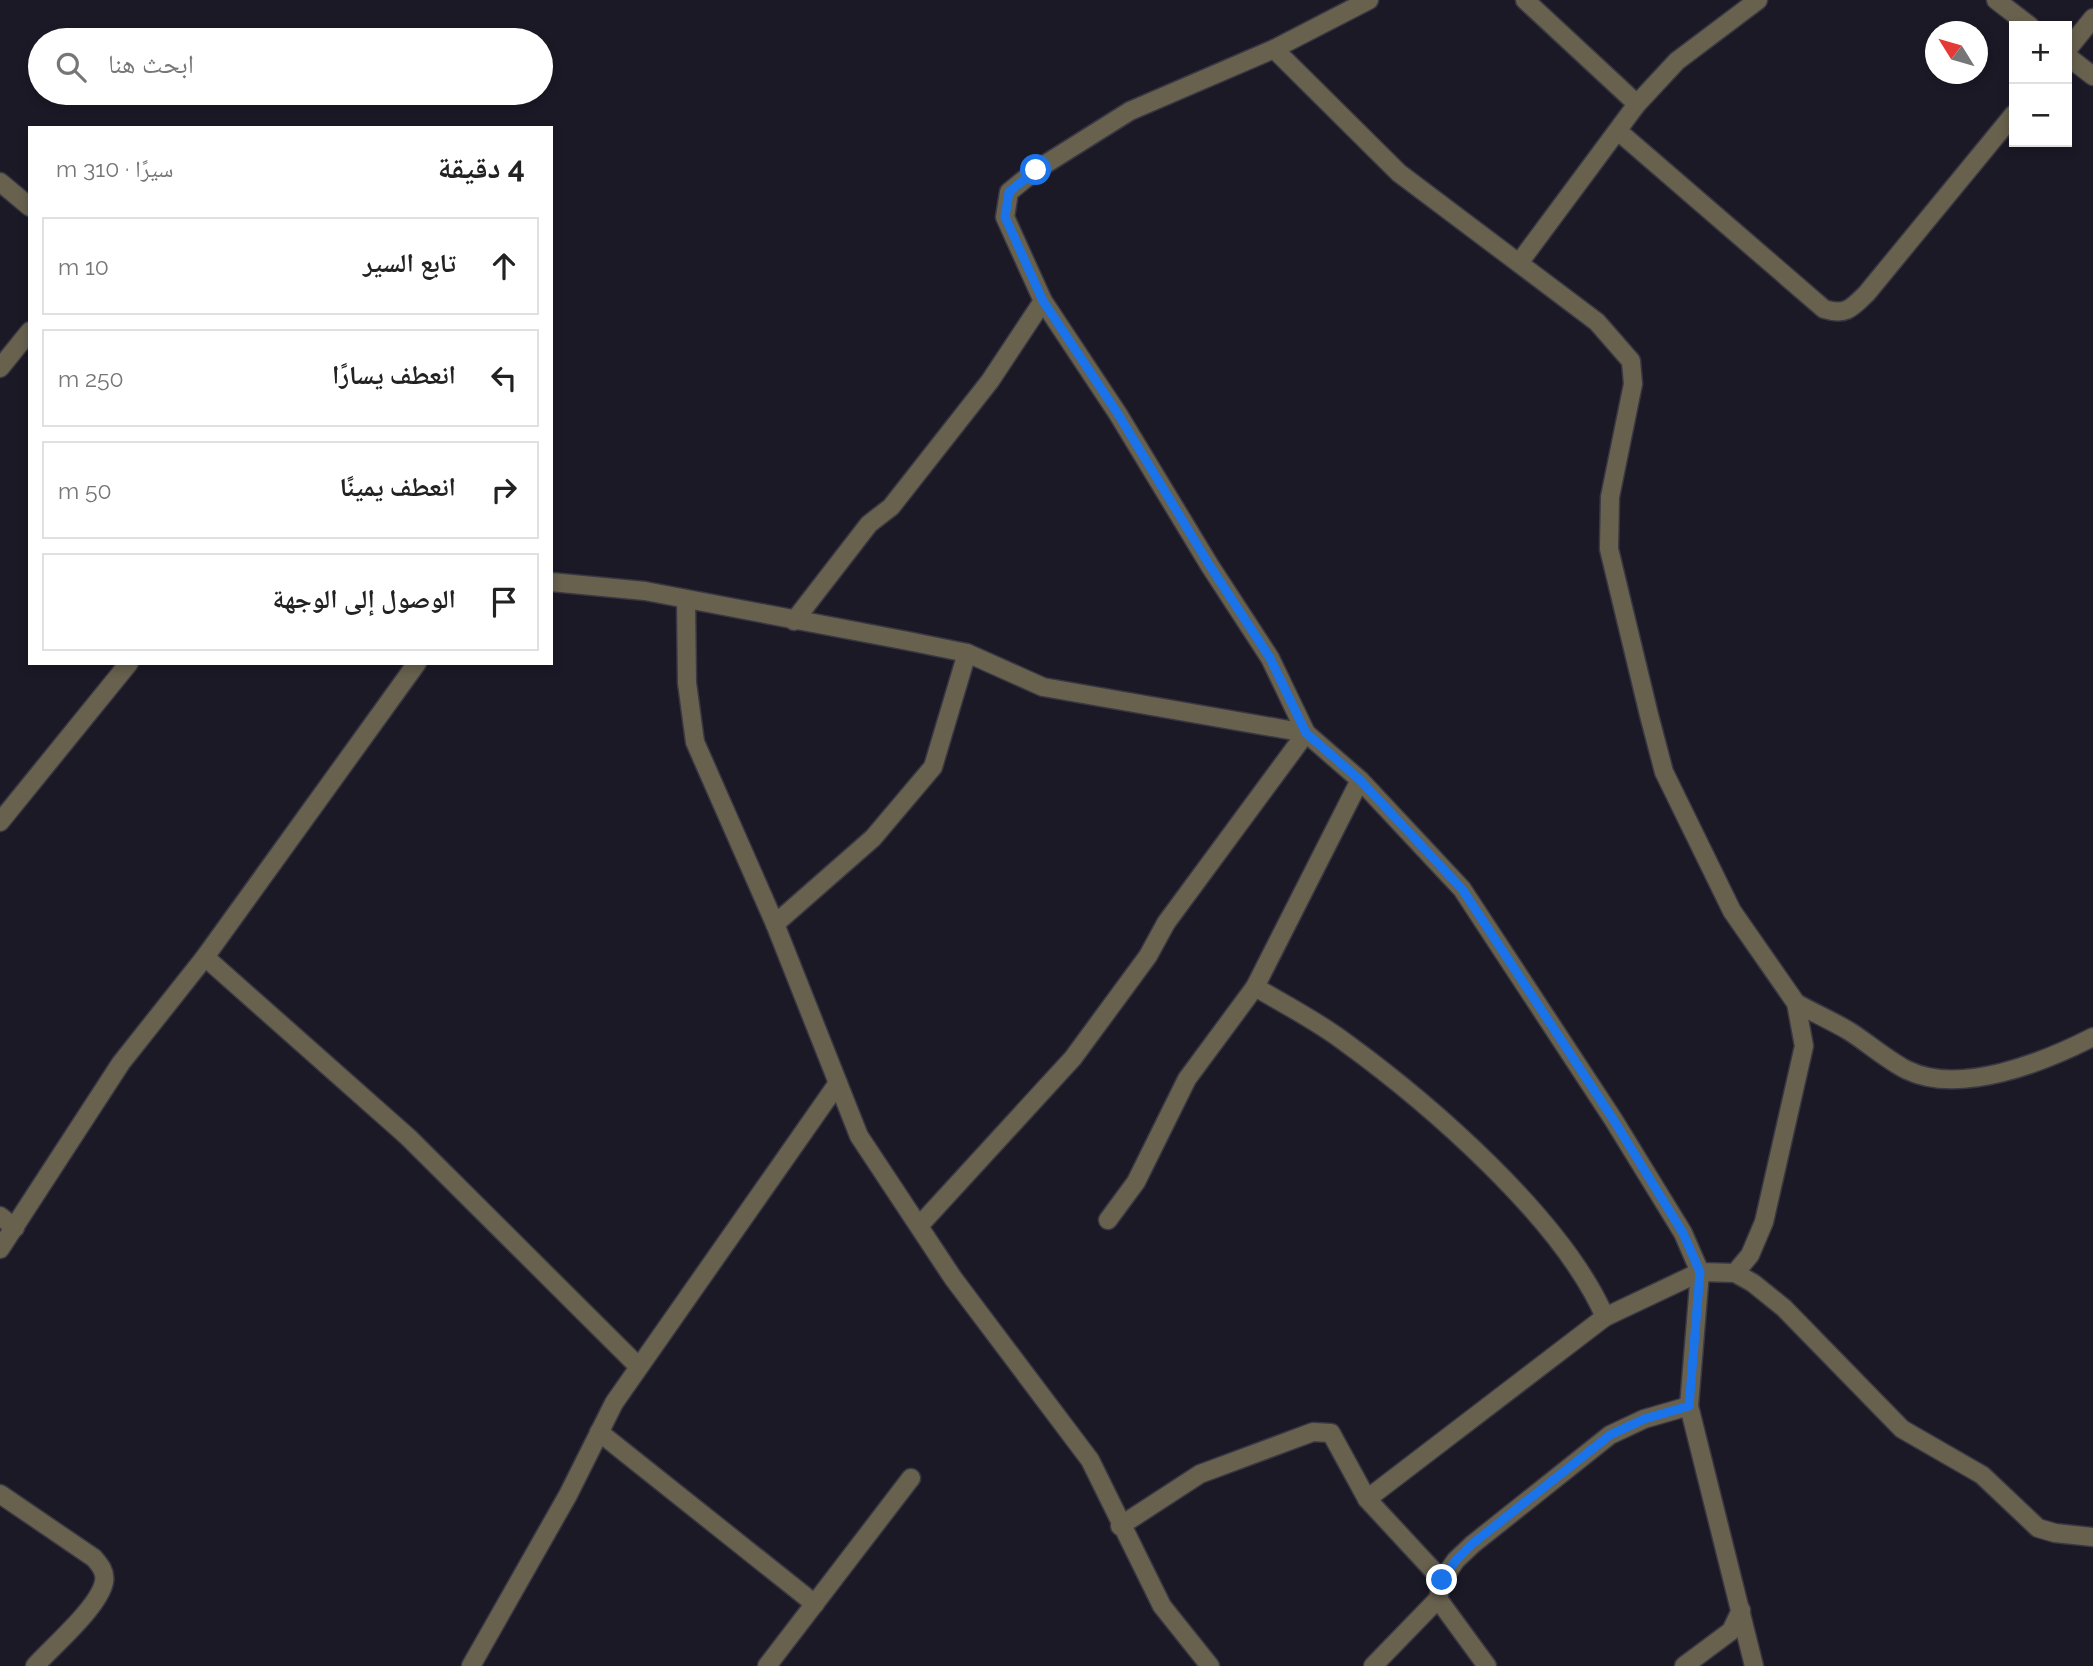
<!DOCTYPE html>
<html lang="ar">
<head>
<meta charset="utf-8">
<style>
  :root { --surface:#fff; --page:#f2f2f2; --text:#222; --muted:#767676; --line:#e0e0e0 }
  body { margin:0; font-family:Raleway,"Noto Naskh Arabic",sans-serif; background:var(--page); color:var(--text); direction:rtl }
  .controls { position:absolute; right:21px; top:21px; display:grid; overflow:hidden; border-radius:0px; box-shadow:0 4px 10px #0003 }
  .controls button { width:63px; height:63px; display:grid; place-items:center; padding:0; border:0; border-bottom:2px solid var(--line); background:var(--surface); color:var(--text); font:35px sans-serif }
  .compass { position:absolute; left:1925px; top:21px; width:63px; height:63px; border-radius:50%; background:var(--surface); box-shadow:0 4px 10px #0003; rotate:307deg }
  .stop { position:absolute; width:21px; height:21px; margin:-16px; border:5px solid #1a73e8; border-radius:50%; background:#fff }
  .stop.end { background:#1a73e8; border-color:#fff; box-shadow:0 2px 7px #0008 }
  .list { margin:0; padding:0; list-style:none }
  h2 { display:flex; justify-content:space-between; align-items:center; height:91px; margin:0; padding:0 28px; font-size:30px }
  h2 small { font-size:23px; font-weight:400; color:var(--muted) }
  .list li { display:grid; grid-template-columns:46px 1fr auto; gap:21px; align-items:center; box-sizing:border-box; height:98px; margin:0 14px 14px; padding:0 14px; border:2px solid var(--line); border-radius:0px }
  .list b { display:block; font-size:26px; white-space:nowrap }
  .list em { font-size:23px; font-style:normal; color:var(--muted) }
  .icon { flex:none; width:38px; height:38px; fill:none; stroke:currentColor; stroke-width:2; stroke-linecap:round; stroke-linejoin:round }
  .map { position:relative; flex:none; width:2093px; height:1666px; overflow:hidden; direction:ltr }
  .search { position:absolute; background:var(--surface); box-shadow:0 4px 10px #0003; left:28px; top:28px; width:525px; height:77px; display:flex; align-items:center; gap:18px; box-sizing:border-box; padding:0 24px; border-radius:38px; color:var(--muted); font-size:26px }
  .panel { position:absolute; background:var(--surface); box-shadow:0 4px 10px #0003; left:28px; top:126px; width:525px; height:539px; border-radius:0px; direction:rtl }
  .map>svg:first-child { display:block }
</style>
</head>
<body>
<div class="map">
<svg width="2093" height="1666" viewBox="0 0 2093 1666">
  <rect width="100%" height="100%" fill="#1b1926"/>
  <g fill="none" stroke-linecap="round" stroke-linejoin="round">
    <g stroke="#383743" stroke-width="21">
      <g id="street">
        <polyline points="1525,0 1637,104"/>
        <polyline points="1996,0 2030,26"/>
        <polyline points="1274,49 1399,173 1597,322 1631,361 1633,384 1610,497 1609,549 1649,715 1664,772 1732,911 1796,1003 1804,1046 1764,1222 1750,1255 1735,1273"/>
        <polyline points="2067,50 2093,18"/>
        <polyline points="2067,56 2093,76"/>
        <path d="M1618,131l206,178c22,7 28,-1 43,-16l147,-179"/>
        <polyline points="0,182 30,207"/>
        <polyline points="1519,263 1637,104 1677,61 1758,0"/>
        <polyline points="0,368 30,331"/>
        <polyline points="551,582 645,591 908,641 967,653 1043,687 1306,733 1360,780 1462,889 1613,1119 1683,1233 1700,1272 1689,1406 1754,1666"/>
        <polyline points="686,599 687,683 695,742 775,924 859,1136 953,1278 1090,1460 1162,1606 1210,1666"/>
        <polyline points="794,621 869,524 891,507 990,381 1043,301"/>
        <polyline points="0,822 129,663"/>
        <polyline points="775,924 873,838 933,767 967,653"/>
        <polyline points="205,957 408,1137 639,1367"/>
        <path d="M1255,987c29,17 60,33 87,53 87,63 220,178 263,277l95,-45 35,1 18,10 31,25 118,121 80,46 56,53 17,5 38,4"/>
        <path d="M1796,1003c18,10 36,18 53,28 19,12 38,29 58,39 53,26 137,-8 186,-33"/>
        <polyline points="0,1216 15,1228"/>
        <polyline points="1108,1220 1136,1182 1187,1079 1255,987 1360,780"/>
        <polyline points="919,1226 1073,1058 1148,956 1166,923 1306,733 1270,658 1210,566 1118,414 1043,301 1005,217 1009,192 1036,170 1130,111 1274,49 1369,0"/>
        <polyline points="0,1249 121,1063 205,957 417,663"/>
        <polyline points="599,1432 815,1604"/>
        <path d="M0,1494l94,64c6,7 12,14 10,24 -5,25 -51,64 -69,84"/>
        <polyline points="1367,1499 1605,1317"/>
        <polyline points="1120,1526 1200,1474 1313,1432 1331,1433 1367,1499 1442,1580"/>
        <polyline points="1438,1599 1487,1666"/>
        <polyline points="471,1666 568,1495 614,1403 838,1083"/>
        <polyline points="767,1666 911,1478"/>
        <polyline points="1373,1666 1438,1599 1442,1580 1456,1560 1473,1544 1610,1435 1644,1419 1689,1406"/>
        <polyline points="1684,1666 1731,1631 1741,1610"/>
      </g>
    </g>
    <use href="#street" stroke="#68614e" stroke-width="18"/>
  </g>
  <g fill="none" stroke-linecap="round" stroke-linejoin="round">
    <polyline stroke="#1a73e8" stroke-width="9" points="1036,170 1009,192 1005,217 1043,301 1118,414 1210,566 1270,658 1306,733 1360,780 1462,889 1613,1119 1683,1233 1700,1272 1689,1406 1644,1419 1610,1435 1472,1544 1456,1560 1442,1580"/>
  </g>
</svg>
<div class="controls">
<button>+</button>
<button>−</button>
</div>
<svg class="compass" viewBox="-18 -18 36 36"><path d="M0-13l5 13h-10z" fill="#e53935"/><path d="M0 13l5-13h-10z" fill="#767676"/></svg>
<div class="stop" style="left:1036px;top:170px"></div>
<div class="stop end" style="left:1442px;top:1580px"></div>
<div class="search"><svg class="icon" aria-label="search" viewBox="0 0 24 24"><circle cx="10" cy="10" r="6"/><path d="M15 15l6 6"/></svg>ابحث هنا</div>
<section class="panel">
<h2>4 دقيقة<small>سيرًا · 310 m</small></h2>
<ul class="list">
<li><svg class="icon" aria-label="ahead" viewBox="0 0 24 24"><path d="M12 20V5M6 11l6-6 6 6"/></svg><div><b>تابع السير</b></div><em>10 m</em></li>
<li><svg class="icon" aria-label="left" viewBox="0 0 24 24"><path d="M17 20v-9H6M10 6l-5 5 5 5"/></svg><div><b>انعطف يسارًا</b></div><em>250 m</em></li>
<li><svg class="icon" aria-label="right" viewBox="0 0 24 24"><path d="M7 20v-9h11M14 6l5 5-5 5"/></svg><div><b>انعطف يمينًا</b></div><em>50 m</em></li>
<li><svg class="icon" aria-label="arrive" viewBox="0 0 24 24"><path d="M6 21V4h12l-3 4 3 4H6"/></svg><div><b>الوصول إلى الوجهة</b></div></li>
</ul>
</section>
</div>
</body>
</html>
